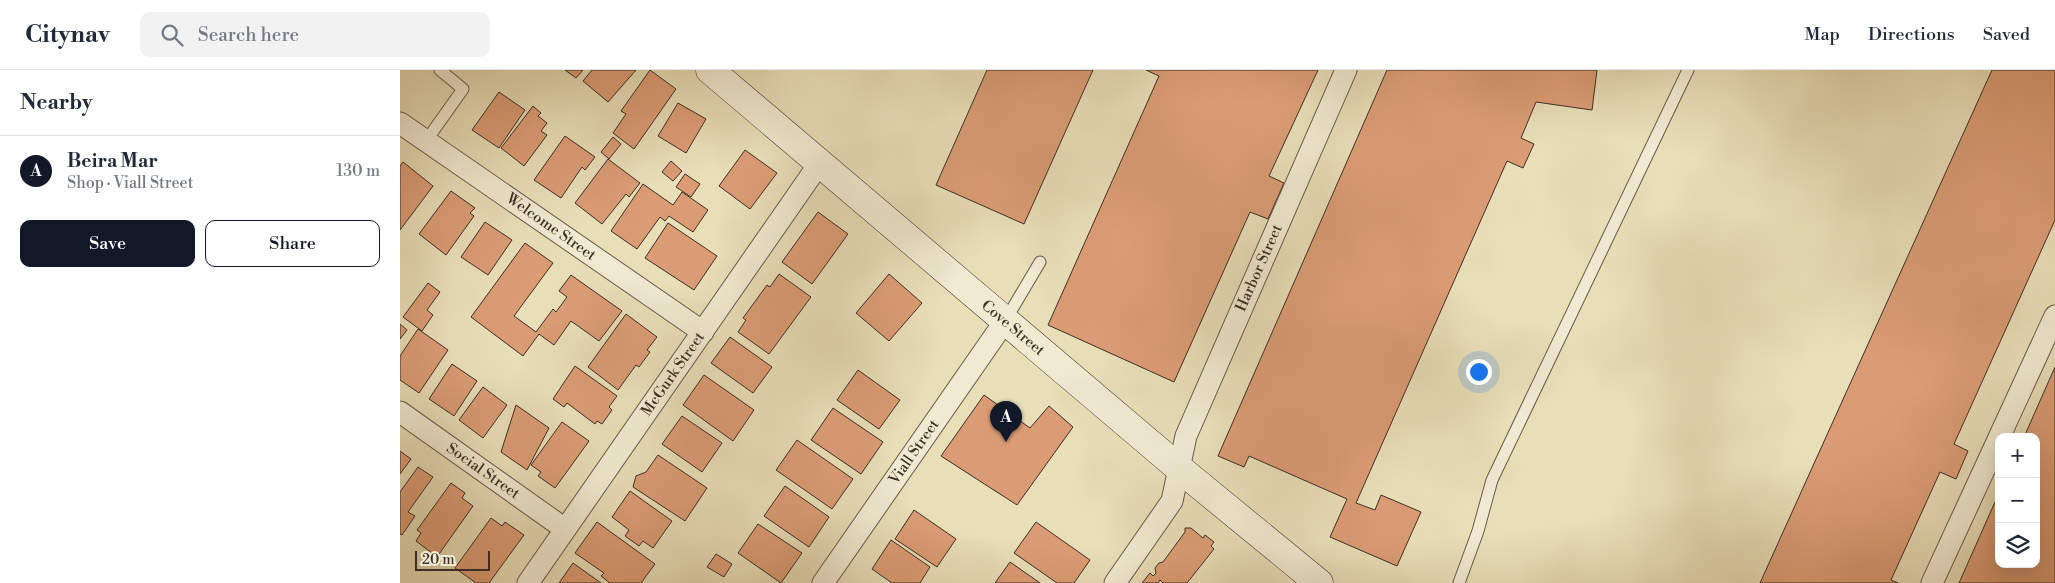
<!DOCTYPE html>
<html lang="en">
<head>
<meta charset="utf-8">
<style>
  :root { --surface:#fff; --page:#f2f2f3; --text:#1f2937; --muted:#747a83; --line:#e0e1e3; --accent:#111827 }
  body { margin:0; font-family:"Libre Bodoni",serif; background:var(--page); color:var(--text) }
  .controls { position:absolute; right:15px; bottom:15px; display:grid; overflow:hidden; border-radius:10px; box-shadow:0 5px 20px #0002 }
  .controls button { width:45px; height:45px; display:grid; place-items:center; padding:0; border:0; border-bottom:1px solid var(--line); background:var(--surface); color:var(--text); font:25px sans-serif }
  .scale { position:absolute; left:15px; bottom:12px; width:75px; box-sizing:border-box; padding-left:5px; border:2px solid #3d2f25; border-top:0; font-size:14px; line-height:18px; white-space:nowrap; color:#3d2f25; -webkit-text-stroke:4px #f0ead1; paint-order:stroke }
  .you { position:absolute; left:1078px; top:301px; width:18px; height:18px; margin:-12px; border:4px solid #fff; border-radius:50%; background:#1a73e8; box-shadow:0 0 0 8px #1a73e833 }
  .badge { display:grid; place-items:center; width:32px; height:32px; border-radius:50%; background:var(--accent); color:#fff; font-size:16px; font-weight:700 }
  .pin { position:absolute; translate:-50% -41px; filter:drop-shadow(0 1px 2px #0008) }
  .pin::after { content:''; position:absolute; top:26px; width:18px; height:15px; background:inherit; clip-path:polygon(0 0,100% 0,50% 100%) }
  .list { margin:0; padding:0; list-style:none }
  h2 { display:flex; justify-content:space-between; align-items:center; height:65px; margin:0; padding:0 20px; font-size:21px }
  h2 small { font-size:16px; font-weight:400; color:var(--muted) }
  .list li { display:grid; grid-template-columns:32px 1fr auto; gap:15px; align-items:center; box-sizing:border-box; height:70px; padding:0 20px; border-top:1px solid var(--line) }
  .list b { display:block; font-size:19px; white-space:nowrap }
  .list p { margin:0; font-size:16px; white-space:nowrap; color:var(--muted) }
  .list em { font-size:16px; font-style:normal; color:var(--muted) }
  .actions { display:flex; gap:10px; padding:15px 20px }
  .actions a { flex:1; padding:11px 0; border:1px solid var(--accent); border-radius:10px; text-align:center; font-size:18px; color:var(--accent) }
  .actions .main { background:var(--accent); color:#fff }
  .icon { flex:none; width:28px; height:28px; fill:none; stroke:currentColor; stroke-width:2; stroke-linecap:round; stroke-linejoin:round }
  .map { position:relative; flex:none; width:1655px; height:513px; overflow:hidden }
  header { display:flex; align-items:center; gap:30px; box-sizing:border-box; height:70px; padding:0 25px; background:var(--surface); border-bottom:1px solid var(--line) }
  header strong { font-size:24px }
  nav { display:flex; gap:28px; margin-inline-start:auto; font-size:18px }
  .search { width:350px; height:45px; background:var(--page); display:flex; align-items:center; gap:12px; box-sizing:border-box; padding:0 18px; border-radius:10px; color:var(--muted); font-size:19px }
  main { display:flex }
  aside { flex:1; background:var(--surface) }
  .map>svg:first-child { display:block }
</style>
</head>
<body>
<header>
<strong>Citynav</strong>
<div class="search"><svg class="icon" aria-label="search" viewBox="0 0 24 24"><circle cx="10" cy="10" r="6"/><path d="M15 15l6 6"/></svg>Search here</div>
<nav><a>Map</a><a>Directions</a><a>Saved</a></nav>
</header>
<main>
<aside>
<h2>Nearby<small></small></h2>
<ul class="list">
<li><span class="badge">A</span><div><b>Beira Mar</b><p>Shop · Viall Street</p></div><em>130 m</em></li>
</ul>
<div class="actions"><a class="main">Save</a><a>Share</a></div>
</aside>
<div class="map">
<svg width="1655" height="513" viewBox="0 0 1655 513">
  <rect width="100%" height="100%" fill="#e8deb8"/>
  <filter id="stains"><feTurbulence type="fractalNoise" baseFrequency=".004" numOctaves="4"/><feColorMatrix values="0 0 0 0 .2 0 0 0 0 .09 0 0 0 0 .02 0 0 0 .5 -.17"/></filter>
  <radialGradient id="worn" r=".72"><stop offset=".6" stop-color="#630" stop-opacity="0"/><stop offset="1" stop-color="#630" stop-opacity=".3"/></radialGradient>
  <g fill="#db9c75" stroke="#3d2f25">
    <polygon points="165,0 183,0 176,8"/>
    <polygon points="192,0 236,0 208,32 183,11"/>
    <polygon points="250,0 276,19 234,79 213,63 226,44 221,41"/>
    <polygon points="587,0 693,0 624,154 536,115"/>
    <polygon points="746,0 918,0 869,106 884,113 868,149 850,142 774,312 648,255 759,6"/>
    <polygon points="987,0 1197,0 1192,40 1136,32 1121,68 1134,74 1123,98 1107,91 956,433 975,440 981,425 1021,442 997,496 930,467 947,429 849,386 844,397 818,386"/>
    <polygon points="1592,0 1655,0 1655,150 1554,374 1568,381 1556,409 1540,402 1491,510 1498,513 1360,513"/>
    <polygon points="99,22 125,40 99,78 72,60"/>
    <polygon points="278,33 306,49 286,83 258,66"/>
    <polygon points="133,36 141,43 138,46 147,53 141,61 147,65 124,96 101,78"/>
    <polygon points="165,66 195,87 185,100 182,97 161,128 134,110"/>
    <polygon points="213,67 221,74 209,89 201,82"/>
    <polygon points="345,80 377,103 350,139 319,116"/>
    <polygon points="208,89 240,113 229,127 226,124 202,154 175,133"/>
    <polygon points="271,91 282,101 273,111 262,102"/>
    <polygon points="3,92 33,116 0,160 0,96"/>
    <polygon points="285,104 300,114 291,127 276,117"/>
    <polygon points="243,114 273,135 282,122 308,140 293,162 269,146 265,151 260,147 237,179 211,161"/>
    <polygon points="51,121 75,138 70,143 74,146 46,185 19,164"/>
    <polygon points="418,142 448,164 412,214 382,192"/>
    <polygon points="85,152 112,170 88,205 61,187"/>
    <polygon points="268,153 317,186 294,220 245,188"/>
    <polygon points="125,173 153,193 114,246 136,262 153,239 156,242 167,227 159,221 171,205 222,241 199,271 171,251 154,275 139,264 123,286 71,247"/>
    <polygon points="379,204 411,227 369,284 338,262 346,250 343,248 367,215 370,217"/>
    <polygon points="489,204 522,233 489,271 456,243"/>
    <polygon points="28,213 40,222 27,240 33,245 22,261 3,247"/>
    <polygon points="226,244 257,267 247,280 250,282 239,297 236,295 218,320 188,297"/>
    <polygon points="0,254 7,260 0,269"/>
    <polygon points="18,259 48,280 19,323 0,310 0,286"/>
    <polygon points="330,267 372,297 353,323 311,293"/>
    <polygon points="52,294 77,311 54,346 29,329"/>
    <polygon points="175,296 217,326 209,337 212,340 202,354 197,351 195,354 167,333 164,337 153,329"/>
    <polygon points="1655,297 1655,513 1559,513 1599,423 1599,494 1636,494 1636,367 1624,367"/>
    <polygon points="458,300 500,330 479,359 437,330"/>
    <polygon points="304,305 354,340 333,371 283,335"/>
    <polygon points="83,317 107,335 83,368 59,350"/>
    <polygon points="584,325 630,358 649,336 673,357 617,435 541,386"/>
    <polygon points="116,335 149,358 127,400 101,382"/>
    <polygon points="433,338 483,372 461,404 411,370"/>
    <polygon points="282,346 322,373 302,402 262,374"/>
    <polygon points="162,352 189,371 155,418 138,406 141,402 131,395"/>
    <polygon points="397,370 453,409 432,439 376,400"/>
    <polygon points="0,381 11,389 0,404"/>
    <polygon points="258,385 307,418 285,451 233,417 236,406 246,402"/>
    <polygon points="18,397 33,407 8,442 15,446 2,465 0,464 0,422"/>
    <polygon points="51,413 65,423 62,428 73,436 37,487 16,471 21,463 17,460"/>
    <polygon points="385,416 429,447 409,477 364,446"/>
    <polygon points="230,421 272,451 253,478 243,471 239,476 225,466 229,460 212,447"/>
    <polygon points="514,440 556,469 537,497 495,469"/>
    <polygon points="91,448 102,456 105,452 124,465 89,513 76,513 55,498"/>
    <polygon points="197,452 255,494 241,513 210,513 201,506 204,503 175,483"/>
    <polygon points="636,452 690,490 674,513 657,513 614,483"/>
    <polygon points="358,454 402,483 381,513 338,483"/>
    <polygon points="785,458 791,458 803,468 805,465 814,472 811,476 814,479 787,513 763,513 760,510 758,513 742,513 750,503 753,506 756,503 755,498 759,493 763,492 785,462"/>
    <polygon points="491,470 530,497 520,513 492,513 472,499"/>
    <polygon points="316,484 332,494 324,507 307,497"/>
    <polygon points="610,492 640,513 595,513"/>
    <polygon points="173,493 201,513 159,513"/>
  </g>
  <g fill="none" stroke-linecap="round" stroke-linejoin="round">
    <g stroke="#685b4a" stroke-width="13">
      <g id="lane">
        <polyline points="26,71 63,19 40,0"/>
        <polyline points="605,251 640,192"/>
        <polyline points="1059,513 1078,461 1092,410 1288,0"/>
      </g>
    </g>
    <g stroke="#685b4a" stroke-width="23">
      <g id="street">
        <polyline points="0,53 303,262"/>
        <polyline points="0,342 165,459"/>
        <polyline points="128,513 419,94"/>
        <polyline points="423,513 605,251"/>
        <polyline points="715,513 772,431 786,366 946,0"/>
        <polyline points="1532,513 1655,246"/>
      </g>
    </g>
    <g stroke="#3d2f25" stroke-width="29">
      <polyline id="secondary" points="310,0 780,399 919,513"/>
    </g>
    <use href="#lane" stroke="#f0ead1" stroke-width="11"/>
    <use href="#street" stroke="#f0ead1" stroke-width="21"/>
    <use href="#secondary" stroke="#f0ead1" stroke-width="28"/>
  </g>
  <g text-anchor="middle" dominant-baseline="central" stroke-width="4.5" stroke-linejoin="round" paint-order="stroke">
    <g font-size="15" fill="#3d2f25" stroke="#f0ead1">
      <text transform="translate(151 157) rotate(35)">Welcome Street</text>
      <text transform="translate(859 198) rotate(-66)">Harbor Street</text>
      <text transform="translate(613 258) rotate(40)">Cove Street</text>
      <text transform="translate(273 304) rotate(-55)">McGurk Street</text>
      <text transform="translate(514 382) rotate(-55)">Viall Street</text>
      <text transform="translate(83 401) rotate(35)">Social Street</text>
    </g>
  </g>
  <rect width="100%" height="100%" filter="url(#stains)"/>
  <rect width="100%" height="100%" fill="url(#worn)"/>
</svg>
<div class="controls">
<button>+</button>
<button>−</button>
<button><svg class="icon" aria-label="layers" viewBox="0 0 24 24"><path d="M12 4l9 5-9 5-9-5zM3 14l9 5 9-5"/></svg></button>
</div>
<div class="scale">20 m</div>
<div class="you"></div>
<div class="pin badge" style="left:606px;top:372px">A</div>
</div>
</main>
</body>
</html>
